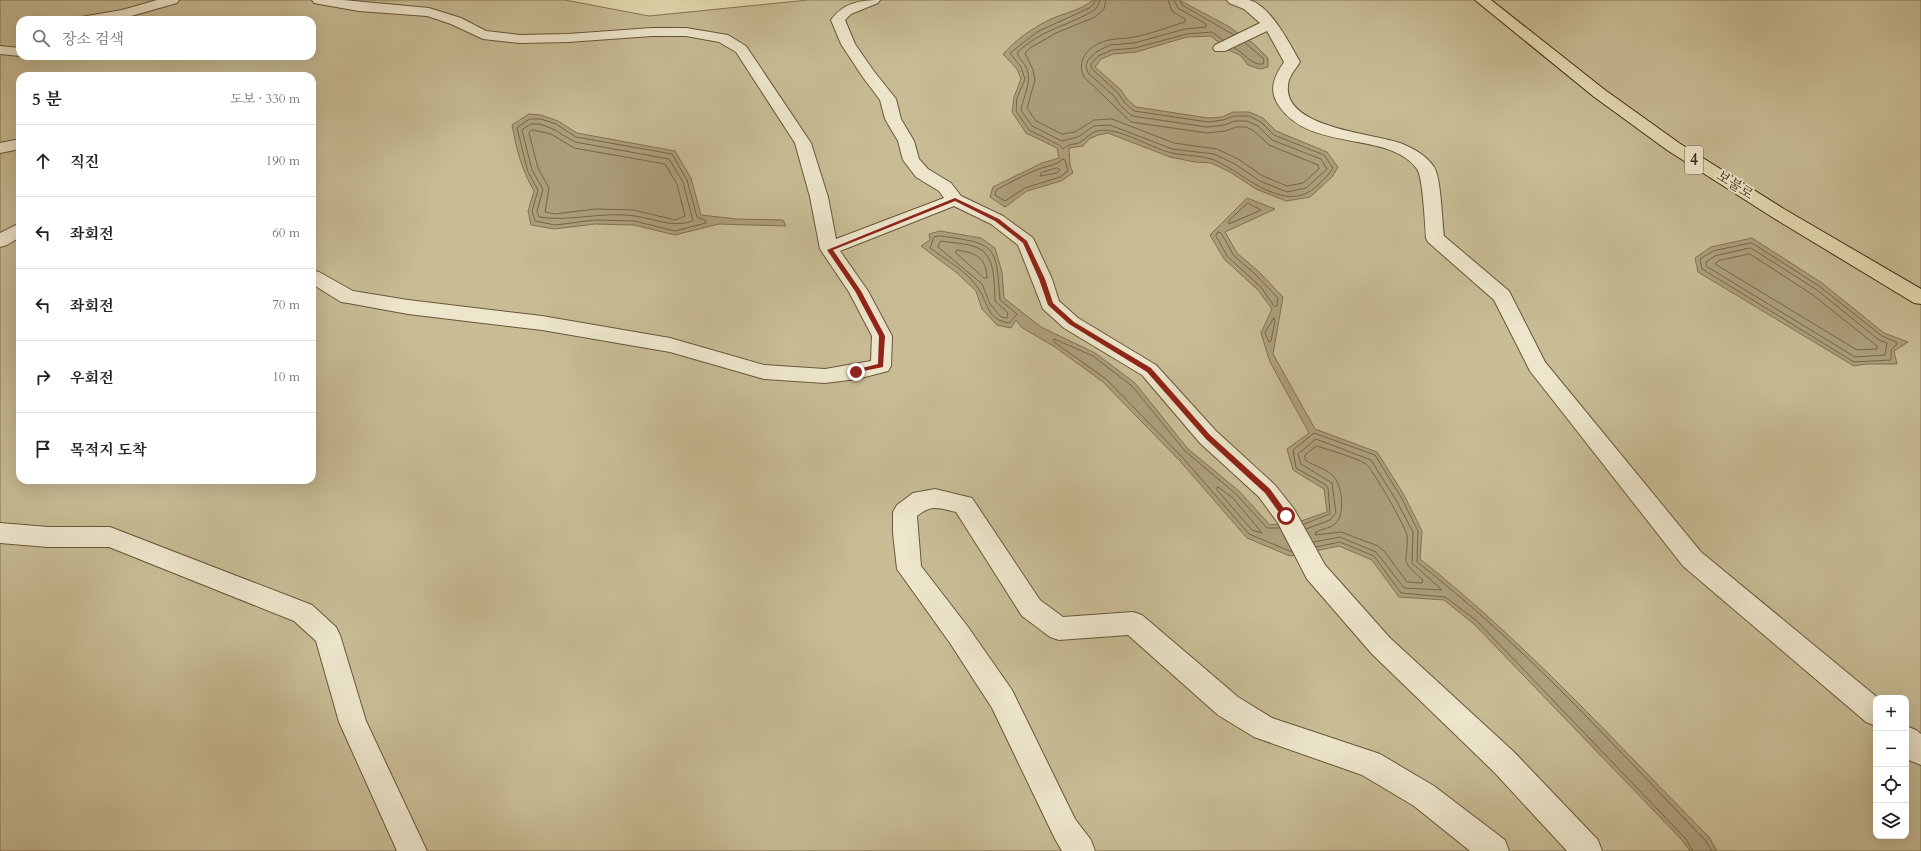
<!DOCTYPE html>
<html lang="ko">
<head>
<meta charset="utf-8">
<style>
  :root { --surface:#fff; --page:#f6f6f6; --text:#202124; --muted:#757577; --line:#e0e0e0 }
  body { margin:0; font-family:Cardo,"Noto Serif KR",serif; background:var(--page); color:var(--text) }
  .controls { position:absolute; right:12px; bottom:12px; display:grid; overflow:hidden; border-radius:8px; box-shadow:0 4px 16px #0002 }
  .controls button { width:36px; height:36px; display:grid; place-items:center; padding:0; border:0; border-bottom:1px solid var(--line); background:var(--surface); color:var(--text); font:20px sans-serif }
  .stop { position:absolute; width:12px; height:12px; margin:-9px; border:3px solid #8f2418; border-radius:50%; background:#fff }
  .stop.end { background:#8f2418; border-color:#fff; box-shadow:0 1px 4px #0008 }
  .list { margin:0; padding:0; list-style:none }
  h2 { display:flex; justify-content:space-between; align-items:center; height:52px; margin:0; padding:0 16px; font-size:17px }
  h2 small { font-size:13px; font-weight:400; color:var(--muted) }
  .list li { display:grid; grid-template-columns:26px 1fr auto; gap:12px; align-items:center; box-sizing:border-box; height:72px; padding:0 16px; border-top:1px solid var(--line) }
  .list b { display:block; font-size:15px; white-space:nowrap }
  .list em { font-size:13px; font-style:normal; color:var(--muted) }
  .icon { flex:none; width:22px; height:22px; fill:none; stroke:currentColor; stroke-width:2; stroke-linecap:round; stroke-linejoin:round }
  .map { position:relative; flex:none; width:1921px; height:851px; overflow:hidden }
  .search { position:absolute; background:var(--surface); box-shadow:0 4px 16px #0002; left:16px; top:16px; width:300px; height:44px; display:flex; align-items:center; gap:10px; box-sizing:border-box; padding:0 14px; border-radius:12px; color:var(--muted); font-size:15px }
  .panel { position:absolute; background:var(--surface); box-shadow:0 4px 16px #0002; left:16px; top:72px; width:300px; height:412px; border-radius:12px }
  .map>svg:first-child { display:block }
</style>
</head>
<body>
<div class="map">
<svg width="1921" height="851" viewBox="0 0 1921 851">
  <rect width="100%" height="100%" fill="#e4d9b0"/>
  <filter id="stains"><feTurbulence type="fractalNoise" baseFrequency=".005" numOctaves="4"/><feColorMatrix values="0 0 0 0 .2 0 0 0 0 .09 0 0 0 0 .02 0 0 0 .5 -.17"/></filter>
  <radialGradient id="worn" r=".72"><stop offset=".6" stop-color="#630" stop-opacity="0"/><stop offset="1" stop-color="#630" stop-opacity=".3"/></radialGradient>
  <path fill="#c8bc95" stroke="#847453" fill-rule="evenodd" d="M0,0h565l84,16 159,-16h1113v851h-1921zM20,20h292v36h-292zM20,76h292v404h-292zM1876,698h30v138h-30z"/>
  <g fill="#ac9e7a" stroke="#807050">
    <path d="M1093,0h86l49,26 26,18 14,14v9l-8,2 -12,-4 -8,-10 -12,-5 -17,-14 -24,1 -51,15 -23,2 -12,5 -6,8 26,23 6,9 9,8 72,11 14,-1 11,-5h16l14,6 13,13 51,21 11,15 -6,10 -22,20 -24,4 -30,-12 -26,-17 -19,-9 -16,-1 -25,-5 -62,-24 -10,2 -9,4 -6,7 -14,2 1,17 3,8 -12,8 -34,10 -22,16 -15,-10 3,-10 49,-24 17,-5 -2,-10 -31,-15 -14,-21 2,-15 7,-18 -4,-10 -14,-15c14,-15 29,-26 48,-35 14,-6 30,-9 42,-19z"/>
    <path d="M529,114l12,1 17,6 19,12 98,18 16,27 10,37 36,4 46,1 3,6 -67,-2 -44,11 -41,-10 -39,-1 -41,5 -23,-4 -3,-14 6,-20c-13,-23 -17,-40 -22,-66z"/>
    <path d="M1247,198l28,11 -50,23 12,21 21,18 25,26 -10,57 42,75 62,23 27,43 18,36 -2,28c105,83 196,184 289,278l8,14h-27l-8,-11 -208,-216 -30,-24 -45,-3 -27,-37 -33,-14 -49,10 -43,-18 -67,-77 -77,-79 -48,-35 -34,-20 -5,-7 -5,8 -14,-3 -15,-16 -6,-18 -19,-18 -36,-27 9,-6 -1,-6 11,-3 41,7 14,10 7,24 2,26 37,29 54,26 40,30 53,66 51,42 31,34 31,-4 26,-9 -3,-23 -31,-19 -6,-21 22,-16 -39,-71 -9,-29 11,-24 -14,-19 -34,-31 -14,-24z"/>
    <polygon points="1752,238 1822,283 1884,333 1908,342 1894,351 1897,364 1866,364 1854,366 1698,272 1695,258 1711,247"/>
  </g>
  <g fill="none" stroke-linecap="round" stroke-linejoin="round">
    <g stroke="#766546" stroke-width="1">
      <path d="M1095,0l-1,4 -5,4 -52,24 -27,21 11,14 4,12 -8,19 -1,13 13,19 30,15 4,4c7,-7 12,-3 19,-8 5,-3 8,-8 15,-10 21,-5 53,17 75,22 13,3 29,2 42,7 31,13 70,56 103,26 6,-6 12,-11 16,-18l-9,-13 -50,-20 -13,-13 -12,-6h-15l-11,4 -15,2 -74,-11 -10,-9 -6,-9 -27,-25v-4l7,-8 14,-6 23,-2 52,-14 25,-2 11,8"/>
      <path d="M1100,0c-2,6 -3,9 -9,12 -26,15 -51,18 -74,41 2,6 8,10 10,16 5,14 -4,28 -6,41l11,16 30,15 16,-4 16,-11 16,-1 62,24 42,5 21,10 25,17 27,11 19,-4 21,-19 -6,-10 -49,-19 -14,-14 -11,-5h-12l-11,4 -17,2 -75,-11 -12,-11 -6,-9 -26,-23 -2,-7 2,-6 8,-8 14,-7 24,-2 51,-14 21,-2v-3l-28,-16 -4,-8"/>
      <path d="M1106,0l-2,9 -9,8 -39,16 -26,15 -5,5 8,17 2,10 -8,28 9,13 26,13 13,-2 19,-12 18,-1 62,24 43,6 21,10 25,17 24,10 16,-3 16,-14 -1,-4 -49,-20 -15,-14 -8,-4h-10l-11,4 -18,2 -76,-11 -47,-45c-9,-19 7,-33 25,-37 8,-2 17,-1 25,-3 17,-3 34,-10 51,-15v-3l-13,-8 -4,-11"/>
      <polyline points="1180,0 1182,5 1234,35"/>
      <path d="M1234,48c10,4 17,18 29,16l1,-5 -19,-16"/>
      <polygon points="530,119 541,119 556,124 576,137 672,154 687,180 697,217 705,220 706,223 675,231 634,221 595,220 555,225 535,221 532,211 538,190 528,172 517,128"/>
      <path d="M531,124h9l13,5 22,13 94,17 14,23 10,39c-21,7 -37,-2 -58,-5 -32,-5 -64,6 -96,1l-2,-6 6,-22 -11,-19 -10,-40z"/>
      <polygon points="533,130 551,134 574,148 665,164 677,184 685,216 675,220 634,210 595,209 555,214 545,212 549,188 538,168 529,133"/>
      <path d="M1063,159l2,1 3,11 -8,6 -35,11 -20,13 -10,-6 1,-5c13,-7 26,-14 40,-20 9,-4 20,-4 27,-11z"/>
      <polygon points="1057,168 1060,170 1057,173 1040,176 1041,173"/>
      <polygon points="1248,203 1261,210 1229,224 1229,221"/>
      <polygon points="1218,232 1221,233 1234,256 1255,274 1278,298 1277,306 1274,306 1261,287 1227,256 1216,236"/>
      <path d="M941,236c55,8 55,8 59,64l17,14 -8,9c-23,-4 -20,-19 -31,-35 -11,-17 -32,-28 -48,-40l4,-11z"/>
      <path d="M941,241c11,2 27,2 37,7 18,8 16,36 17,53l13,12 -1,5 -6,-1 -11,-13 -8,-20 -44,-37z"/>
      <polygon points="1752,243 1819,286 1882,336 1896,342 1897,344 1891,350 1891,360 1854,362 1702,269 1700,259 1713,251"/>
      <polygon points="1751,248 1817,290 1879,340 1887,343 1885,355 1855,357 1706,266 1706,262 1715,256"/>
      <path d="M957,250c19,3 29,7 30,28h-3l-28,-25z"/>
      <polygon points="1750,254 1813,295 1877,346 1877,349 1857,350 1715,264 1718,261"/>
      <polygon points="1274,318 1275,321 1271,341 1269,342 1265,333"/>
      <path d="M1317,446c12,4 40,12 49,18 6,4 40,64 41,71 2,29 -10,22 16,45l-1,3 -15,-1 -23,-31 -6,-5 -37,-14 -26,3 1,-3c7,-3 15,-4 20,-9 9,-9 6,-36 -1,-45 -7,-9 -21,-12 -30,-18v-5z"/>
      <polygon points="1218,487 1233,498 1262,533 1252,530 1217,490"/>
      <path d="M1304,524l26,-10 -2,-26 -2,-3 -30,-17 -3,-18 21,-17 61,22 26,42 17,34 -1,31c105,81 196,183 288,278l7,11"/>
      <polyline points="1279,528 1267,528 1236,494 1185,451 1132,386 1093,356 1054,339 1054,342 1106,379 1183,458 1249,534 1292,552"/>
      <polyline points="1306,529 1330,520 1336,513 1332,483 1301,464 1298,454 1316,439 1371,460 1396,500 1413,532 1412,563 1442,590 1404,588 1376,552 1340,537 1314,542"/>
      <polyline points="1316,547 1340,542 1374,556 1401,593 1445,597 1477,621 1685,838 1693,851"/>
    </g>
    <g stroke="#685739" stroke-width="2">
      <g id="minor">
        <polygon points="157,0 179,0 177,3 124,18 79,20 81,17 122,10"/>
        <path d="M312,0h31l86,8 32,10 25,13 34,4 48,-1 84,-6h34l42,7 18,11 65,97 17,54 8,42 108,-41 -5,-7 -23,-14 -13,-17 -5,-19 -13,-22 -5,-19 -18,-24 -21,-32 -10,-24c12,-17 29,-20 49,-20l-2,3 -27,11 -6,6 10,24 18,26 23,29 5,20 13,22 5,18 9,10 23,14 10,13 42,20 30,22 19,41 7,22 19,17 78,47 60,66 59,54 19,24 31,56 65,73 124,114 84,88 4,11h-35l-73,-79 -122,-118 -65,-75 -29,-56 -19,-26 -59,-54 -58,-68 -78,-47 -21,-19 -25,-64 -27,-21 -37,-18 -114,45 28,40 24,45 -1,30 -3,5 -31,8 -32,4 -61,-4 -94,-27 -128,-22 -134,-16 -60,-11 -7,-1 -29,-18v-14l7,2 34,19 55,9 134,16 128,22 94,27 61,4 46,-8 1,-25 -23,-44 -29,-43 -10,-52 -15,-54 -59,-91 -17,-10 -33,-6h-34l-84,6 -48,1 -37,-4 -32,-15 -24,-8 -68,-5 -40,-7 -5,-1z"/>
        <path d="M1227,0c7,0 15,0 22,0 21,5 41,44 51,62 -4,6 -9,12 -11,18 -13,48 84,53 111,63 13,5 26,12 34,24 7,10 8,55 10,69l65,55 36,71 156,190 177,146h-2v28l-10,-4 -183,-156 -153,-195 -36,-71 -66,-58 -2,-4c-1,-13 -3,-61 -9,-69 -28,-39 -106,-16 -138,-63 -11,-16 -5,-29 5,-44l-17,-31 -42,20h-10l-2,-3 2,-3 45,-22 -16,-14 -15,-6z"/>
        <polygon points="0,46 20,48 20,56 22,56 20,56 0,54"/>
        <polygon points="20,139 20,149 0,153 0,143"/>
        <polygon points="20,223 20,237 7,245 0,247 0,233"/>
        <path d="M935,489l37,9 68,102 23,17 70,-5 9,3 96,82 34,21 108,36 54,32 71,54 4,11h-39l-56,-45 -52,-31 -108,-38 -36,-22 -90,-80 -69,5 -9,-3 -28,-21 -66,-104c-18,-4 -24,-8 -39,4l4,50 47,61 44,63 63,129 16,21 4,11h-33l-7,-12 -63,-131 -42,-65 -53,-74 -4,-36v-21l4,-7 16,-12z"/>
        <polygon points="0,523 48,527 110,527 312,605 336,627 340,635 366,721 427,851 397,851 339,722 316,641 294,621 109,547 48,547 0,543"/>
        <polygon points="1906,726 1916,730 1921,734 1921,765 1911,761 1906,757"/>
      </g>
    </g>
    <g stroke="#3f2c11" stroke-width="2">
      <polygon id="major" points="1475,0 1491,0 1605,90 1679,143 1784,209 1921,289 1921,304 1914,303 1772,217 1667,150 1593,96"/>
    </g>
    <use href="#minor" fill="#ede6cc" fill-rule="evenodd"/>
    <use href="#major" fill="#e4d9b0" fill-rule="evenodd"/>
  </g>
  <polygon fill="#8f2418" points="955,198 999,219 1027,241 1045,279 1053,303 1074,322 1151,368 1210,435 1270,489 1288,514 1288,518 1283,518 1265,493 1206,439 1147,372 1069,324 1048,305 1039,279 1023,243 995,221 955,201 833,250 861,291 885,336 883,367 854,373 854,370 878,364 879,336 855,291 827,250"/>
  <g text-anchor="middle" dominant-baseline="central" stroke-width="4" stroke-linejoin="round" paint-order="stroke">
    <g font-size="14" fill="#3f2c11" stroke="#ede6cc">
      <text transform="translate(1735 185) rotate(32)">보불로</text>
    </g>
    <rect fill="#ede6cc" stroke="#736449" stroke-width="1" x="1685" y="146" width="18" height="28" rx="3"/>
    <g font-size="16" font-weight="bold" fill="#3f2c11">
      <text x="1694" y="160">4</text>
    </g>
  </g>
  <rect width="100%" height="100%" filter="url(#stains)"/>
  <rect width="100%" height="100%" fill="url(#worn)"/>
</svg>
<div class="controls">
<button>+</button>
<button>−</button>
<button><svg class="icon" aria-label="locate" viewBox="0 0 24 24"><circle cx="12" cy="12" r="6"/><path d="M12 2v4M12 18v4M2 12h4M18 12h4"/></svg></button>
<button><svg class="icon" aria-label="layers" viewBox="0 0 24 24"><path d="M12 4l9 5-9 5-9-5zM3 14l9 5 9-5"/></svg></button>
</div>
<div class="stop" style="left:1286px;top:516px"></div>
<div class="stop end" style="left:856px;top:372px"></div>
<div class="search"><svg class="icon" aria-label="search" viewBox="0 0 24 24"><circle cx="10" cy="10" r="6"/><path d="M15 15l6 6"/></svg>장소 검색</div>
<section class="panel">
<h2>5 분<small>도보 · 330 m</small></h2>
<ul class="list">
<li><svg class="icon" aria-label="ahead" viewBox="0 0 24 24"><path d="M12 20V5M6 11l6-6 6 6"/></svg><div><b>직진</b></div><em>190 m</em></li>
<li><svg class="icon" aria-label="left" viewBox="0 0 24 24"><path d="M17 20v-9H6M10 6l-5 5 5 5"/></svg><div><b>좌회전</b></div><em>60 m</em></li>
<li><svg class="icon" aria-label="left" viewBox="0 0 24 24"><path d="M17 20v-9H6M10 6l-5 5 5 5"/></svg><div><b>좌회전</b></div><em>70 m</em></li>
<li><svg class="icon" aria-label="right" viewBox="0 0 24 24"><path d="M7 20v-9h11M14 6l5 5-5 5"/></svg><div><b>우회전</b></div><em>10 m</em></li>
<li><svg class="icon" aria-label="arrive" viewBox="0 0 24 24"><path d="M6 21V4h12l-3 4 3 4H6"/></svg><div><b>목적지 도착</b></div></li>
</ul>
</section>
</div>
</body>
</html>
